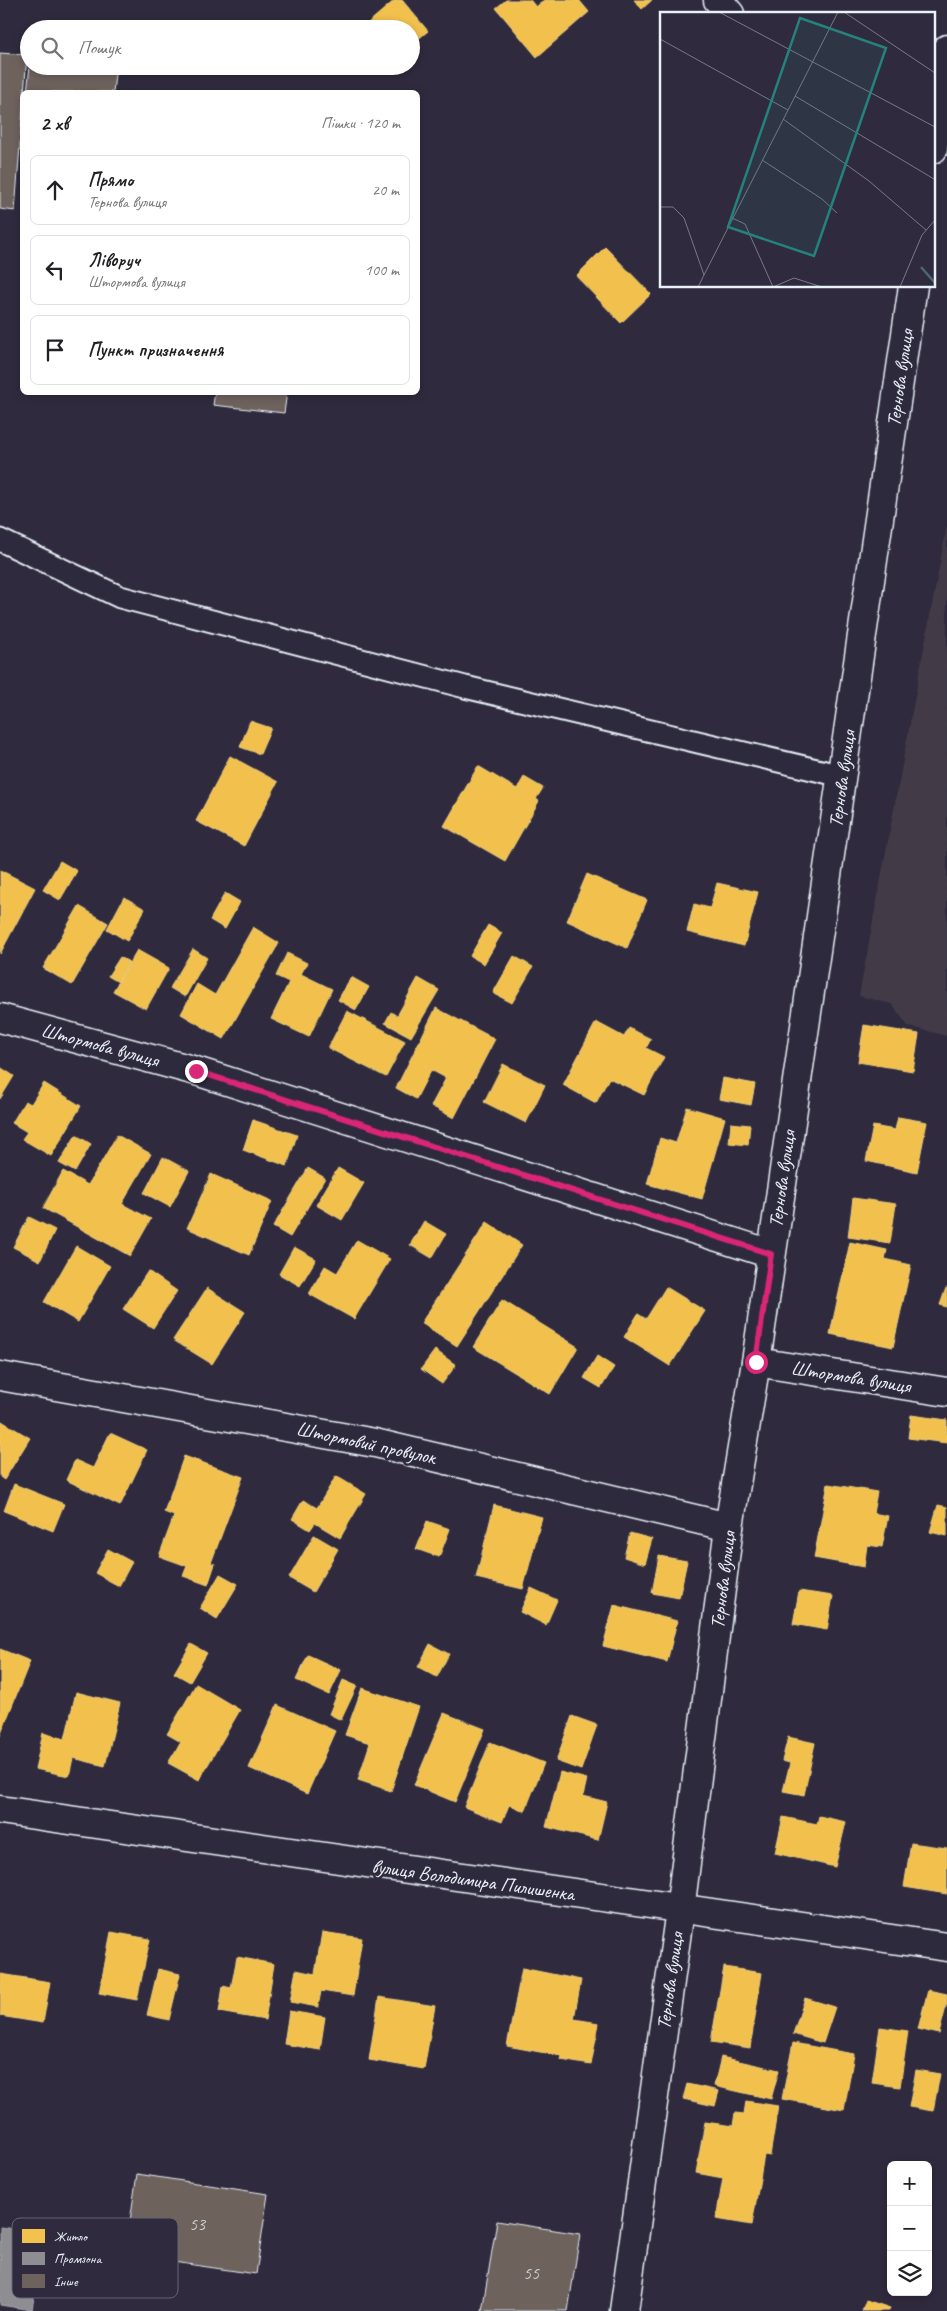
<!DOCTYPE html>
<html lang="uk">
<head>
<meta charset="utf-8">
<style>
  :root { --surface:#fff; --page:#f2f2f2; --text:#202124; --muted:#757577; --line:#e0e0e0 }
  body { margin:0; font-family:Caveat,sans-serif; background:var(--page); color:var(--text) }
  .controls { position:absolute; right:15px; bottom:15px; display:grid; overflow:hidden; border-radius:8px; box-shadow:0 2px 8px #0003 }
  .controls button { width:45px; height:45px; display:grid; place-items:center; padding:0; border:0; border-bottom:1px solid var(--line); background:var(--surface); color:var(--text); font:25px sans-serif }
  .stop { position:absolute; width:15px; height:15px; margin:-11px; border:4px solid #db2777; border-radius:50%; background:#fff }
  .stop.end { background:#db2777; border-color:#fff; box-shadow:0 1px 5px #0008 }
  .list { margin:0; padding:0; list-style:none }
  h2 { display:flex; justify-content:space-between; align-items:center; height:65px; margin:0; padding:0 20px; font-size:21px }
  h2 small { font-size:16px; font-weight:400; color:var(--muted) }
  .list li { display:grid; grid-template-columns:32px 1fr auto; gap:15px; align-items:center; box-sizing:border-box; height:70px; margin:0 10px 10px; padding:0 10px; border:1px solid var(--line); border-radius:8px }
  .list b { display:block; font-size:19px; white-space:nowrap }
  .list p { margin:0; font-size:16px; white-space:nowrap; color:var(--muted) }
  .list em { font-size:16px; font-style:normal; color:var(--muted) }
  .icon { flex:none; width:28px; height:28px; fill:none; stroke:currentColor; stroke-width:2; stroke-linecap:round; stroke-linejoin:round }
  .map { position:relative; flex:none; width:947px; height:2311px; overflow:hidden }
  .search { position:absolute; background:var(--surface); box-shadow:0 2px 8px #0003; left:20px; top:20px; width:400px; height:55px; display:flex; align-items:center; gap:12px; box-sizing:border-box; padding:0 18px; border-radius:28px; color:var(--muted); font-size:19px }
  .panel { position:absolute; background:var(--surface); box-shadow:0 2px 8px #0003; left:20px; top:90px; width:400px; height:305px; border-radius:8px }
  .map>svg:first-child { display:block }
</style>
</head>
<body>
<div class="map">
<svg width="947" height="2311" viewBox="0 0 947 2311">
  <rect width="100%" height="100%" fill="#2f2a3d"/>
  <filter id="ink" filterUnits="userSpaceOnUse"><feTurbulence type="fractalNoise" baseFrequency=".02" numOctaves="2"/><feDisplacementMap in="SourceGraphic" scale="10" xChannelSelector="R" yChannelSelector="G"/><feConvolveMatrix kernelMatrix="1 2 1 2 8 2 1 2 1" color-interpolation-filters="sRGB"/></filter>
  <g filter="url(#ink)">
    <polygon fill="#423b47" points="947,525 947,1036 908,1026 892,1004 859,996"/>
    <g fill="#f2c14e" stroke="#efcf81">
      <polygon points="395,0 402,0 428,31 411,45 411,29 361,29"/>
      <polygon points="506,0 530,0 536,7 544,0 579,0 589,12 537,57 496,8"/>
      <polygon points="634,0 652,0 642,9"/>
      <polygon points="375,66 386,66 380,71"/>
      <polygon points="605,247 651,294 621,323 576,276"/>
      <polygon points="250,721 271,728 260,754 240,747"/>
      <polygon points="230,756 278,782 244,846 196,821"/>
      <polygon points="478,766 517,789 524,777 543,788 536,799 539,801 505,861 444,826"/>
      <polygon points="60,861 77,871 60,900 43,890"/>
      <polygon points="0,870 35,888 0,954"/>
      <polygon points="587,874 647,900 627,948 567,921"/>
      <polygon points="717,883 758,892 744,946 687,932 694,904 710,908"/>
      <polygon points="225,893 240,902 225,929 210,920"/>
      <polygon points="124,897 145,909 127,941 107,929"/>
      <polygon points="79,906 108,923 72,985 43,968"/>
      <polygon points="488,925 502,933 484,964 470,956"/>
      <polygon points="253,927 279,943 224,1039 181,1014 197,984 215,995"/>
      <polygon points="193,949 207,958 185,997 170,988"/>
      <polygon points="137,950 169,968 146,1009 113,991"/>
      <polygon points="287,953 307,963 301,974 332,989 309,1037 271,1019 289,982 276,976"/>
      <polygon points="514,956 533,967 512,1003 493,993"/>
      <polygon points="120,957 129,962 118,982 108,976"/>
      <polygon points="351,977 369,987 356,1010 338,1000"/>
      <polygon points="418,978 439,990 411,1037 385,1023 391,1012 397,1016"/>
      <polygon points="436,1008 495,1039 454,1118 431,1106 446,1078 431,1070 416,1099 396,1088"/>
      <polygon points="347,1011 405,1041 386,1077 328,1048"/>
      <polygon points="596,1022 624,1037 629,1028 651,1039 646,1048 664,1057 644,1095 609,1078 596,1103 563,1085"/>
      <polygon points="864,1025 919,1034 913,1071 858,1062"/>
      <polygon points="503,1064 545,1085 526,1123 484,1102"/>
      <polygon points="0,1067 14,1076 0,1099"/>
      <polygon points="723,1078 755,1084 751,1105 719,1099"/>
      <polygon points="44,1083 81,1106 51,1156 22,1139 27,1132 12,1123 25,1101 31,1104"/>
      <polygon points="687,1107 725,1118 702,1199 647,1184 660,1138 676,1143"/>
      <polygon points="898,1117 927,1122 917,1172 866,1161 873,1126 895,1130"/>
      <polygon points="253,1120 297,1135 287,1166 243,1150"/>
      <polygon points="731,1123 750,1125 748,1145 729,1143"/>
      <polygon points="76,1135 91,1144 75,1172 59,1163"/>
      <polygon points="117,1135 151,1154 122,1204 151,1219 130,1256 43,1208 63,1171 88,1185"/>
      <polygon points="163,1157 189,1171 170,1207 144,1193"/>
      <polygon points="308,1168 325,1178 290,1237 273,1227"/>
      <polygon points="338,1168 364,1183 342,1220 316,1205"/>
      <polygon points="211,1174 272,1201 249,1255 187,1228"/>
      <polygon points="853,1198 896,1204 890,1243 848,1237"/>
      <polygon points="29,1217 55,1230 40,1261 13,1247"/>
      <polygon points="424,1221 446,1234 432,1258 410,1245"/>
      <polygon points="487,1222 522,1245 457,1346 421,1323"/>
      <polygon points="357,1240 390,1259 354,1319 309,1294 325,1266 337,1273"/>
      <polygon points="850,1242 887,1250 885,1259 911,1265 893,1347 830,1334"/>
      <polygon points="76,1246 110,1266 78,1322 44,1302"/>
      <polygon points="294,1247 316,1259 300,1286 279,1274"/>
      <polygon points="148,1271 177,1291 153,1328 123,1309"/>
      <polygon points="666,1287 705,1311 670,1366 624,1337 638,1314 646,1319"/>
      <polygon points="207,1288 245,1312 212,1364 173,1340"/>
      <polygon points="946,1288 947,1288 947,1307 940,1305"/>
      <polygon points="502,1300 578,1347 550,1394 473,1347"/>
      <polygon points="435,1350 456,1365 442,1384 421,1369"/>
      <polygon points="597,1356 614,1367 601,1388 584,1378"/>
      <polygon points="911,1415 947,1420 947,1443 908,1438"/>
      <polygon points="0,1420 30,1438 4,1480 0,1477"/>
      <polygon points="110,1433 147,1450 120,1506 66,1480 75,1460 93,1468"/>
      <polygon points="184,1456 243,1477 211,1563 215,1564 208,1585 183,1576 187,1566 159,1556 174,1516 164,1512"/>
      <polygon points="336,1476 366,1494 340,1538 315,1523 310,1530 292,1519 303,1500 317,1508"/>
      <polygon points="14,1484 64,1504 53,1531 4,1511"/>
      <polygon points="828,1484 877,1492 873,1513 888,1516 882,1547 867,1545 864,1567 814,1558"/>
      <polygon points="494,1505 542,1517 523,1589 476,1578"/>
      <polygon points="938,1505 947,1507 947,1536 930,1532"/>
      <polygon points="427,1521 450,1529 439,1557 416,1549"/>
      <polygon points="630,1533 652,1539 645,1564 624,1557"/>
      <polygon points="314,1535 338,1549 313,1592 289,1578"/>
      <polygon points="108,1549 132,1562 119,1586 95,1573"/>
      <polygon points="659,1556 687,1561 679,1598 652,1593"/>
      <polygon points="220,1574 238,1584 217,1619 200,1608"/>
      <polygon points="531,1588 557,1600 546,1625 520,1612"/>
      <polygon points="799,1591 833,1596 827,1630 793,1624"/>
      <polygon points="614,1605 677,1621 667,1662 603,1646"/>
      <polygon points="191,1644 207,1653 190,1682 174,1673"/>
      <polygon points="430,1644 449,1654 437,1677 418,1667"/>
      <polygon points="0,1649 30,1661 0,1736"/>
      <polygon points="308,1655 341,1670 329,1695 296,1680"/>
      <polygon points="343,1680 357,1686 341,1720 329,1714"/>
      <polygon points="196,1684 240,1710 199,1780 168,1763 181,1742 167,1734"/>
      <polygon points="362,1688 419,1707 391,1791 358,1780 370,1743 345,1735"/>
      <polygon points="76,1692 120,1703 105,1766 73,1758 69,1776 35,1769 43,1733 65,1739"/>
      <polygon points="277,1705 335,1731 307,1794 249,1768"/>
      <polygon points="444,1713 485,1729 455,1802 414,1785"/>
      <polygon points="572,1716 597,1725 581,1770 556,1761"/>
      <polygon points="788,1737 815,1743 804,1795 783,1791 790,1763 782,1761"/>
      <polygon points="490,1742 544,1763 525,1811 509,1805 502,1822 464,1807"/>
      <polygon points="560,1772 587,1779 583,1796 607,1802 598,1840 546,1827"/>
      <polygon points="819,1816 846,1822 835,1867 775,1853 783,1817 817,1824"/>
      <polygon points="911,1843 947,1848 947,1894 904,1887"/>
      <polygon points="111,1932 150,1939 137,2000 99,1993"/>
      <polygon points="322,1932 362,1938 353,1996 321,1991 318,2007 290,2002 296,1970 315,1974"/>
      <polygon points="237,1957 274,1964 265,2020 219,2012 223,1986 231,1988"/>
      <polygon points="724,1967 762,1973 750,2048 711,2042"/>
      <polygon points="522,1968 581,1980 574,2019 599,2023 591,2065 561,2060 562,2056 507,2046"/>
      <polygon points="158,1969 180,1974 169,2020 147,2015"/>
      <polygon points="1,1974 50,1982 43,2023 0,2016"/>
      <polygon points="928,1990 947,1994 947,2003 939,2034 918,2029"/>
      <polygon points="379,1997 435,2006 424,2069 369,2060"/>
      <polygon points="805,1998 835,2007 823,2043 793,2034"/>
      <polygon points="289,2011 325,2017 320,2050 284,2044"/>
      <polygon points="880,2027 908,2031 900,2087 872,2083"/>
      <polygon points="793,2043 854,2054 844,2110 782,2099"/>
      <polygon points="721,2057 779,2070 771,2099 714,2086"/>
      <polygon points="916,2070 940,2074 933,2111 909,2107"/>
      <polygon points="687,2084 719,2091 715,2106 683,2099"/>
      <polygon points="746,2101 778,2106 770,2156 764,2155 752,2225 716,2219 723,2178 696,2173 705,2122 733,2126 735,2113 744,2114"/>
      <polygon points="866,2300 890,2308 889,2311 862,2311"/>
    </g>
    <polygon fill="#8d8d92" stroke="#a8abb1" points="0,2227 44,2233 32,2310 0,2305"/>
    <g fill="#6e625d" stroke="#e8f1f8">
      <polygon points="0,53 27,55 15,211 0,209"/>
      <polygon points="30,66 116,66 113,92 27,92"/>
      <polygon points="215,392 287,392 284,413 213,405"/>
      <polygon points="137,2174 268,2194 256,2274 125,2255"/>
      <polygon points="497,2221 580,2234 568,2311 482,2311"/>
    </g>
    <g fill="none" stroke-linecap="round" stroke-linejoin="round">
      <g stroke="#e8f1f8" stroke-width="25">
        <polyline id="lane" points="0,540 120,597 465,687 842,776"/>
      </g>
      <g stroke="#e8f1f8" stroke-width="31">
        <g id="street">
          <polyline points="718,0 730,14"/>
          <polyline points="933,149 947,49"/>
          <polyline points="0,1018 196,1071 771,1254"/>
          <polyline points="756,1362 947,1392"/>
          <polyline points="0,1376 375,1443 729,1527"/>
          <polyline points="0,1810 947,1947"/>
          <polyline points="624,2311 680,1910 729,1527 756,1362 913,286"/>
        </g>
      </g>
      <use href="#lane" stroke="#2f2a3d" stroke-width="21"/>
      <use href="#street" stroke="#2f2a3d" stroke-width="28"/>
    </g>
  </g>
  <g fill="none" stroke-linecap="round" stroke-linejoin="round" filter="url(#ink)">
    <polyline stroke="#db2777" stroke-width="6" points="196,1071 771,1254 756,1362"/>
  </g>
  <g text-anchor="middle" dominant-baseline="central" stroke-width="5" stroke-linejoin="round" paint-order="stroke">
    <g font-size="18" fill="#cacdd1">
      <text x="197" y="2224">53</text>
      <text x="531" y="2273">55</text>
    </g>
    <g font-size="20" fill="#e8f1f8" stroke="#2f2a3d">
      <text transform="translate(900 378) rotate(-82)">Тернова вулиця</text>
      <text transform="translate(842 779) rotate(-82)">Тернова вулиця</text>
      <text transform="translate(100 1045) rotate(15)">Штормова вулиця</text>
      <text transform="translate(782 1179) rotate(-82)">Тернова вулиця</text>
      <text transform="translate(851 1377) rotate(9)">Штормова вулиця</text>
      <text transform="translate(366 1443) rotate(12)">Штормовий провулок</text>
      <text transform="translate(723 1580) rotate(-83)">Тернова вулиця</text>
      <text transform="translate(473 1880) rotate(8)">вулиця Володимира Пилишенка</text>
      <text transform="translate(670 1981) rotate(-82)">Тернова вулиця</text>
    </g>
  </g>
  <g transform="translate(660 12)">
    <rect width="275" height="275" fill="#2f2a3d"/>
    <path fill="none" stroke="#4d6677" stroke-width="2.5" d="M261,255l14,16"/>
    <path fill="none" stroke="#797a88" stroke-width="1" d="M59,0l216,115M184,0l91,61M0,27l128,71M135,84l139,83M123,107l86,62 57,49M102,148l60,39 15,14M0,195h13l11,11 20,57 -6,12M72,206l13,6 28,63M44,263l134,-263M113,275l21,-9 28,9M240,275l22,-52 13,-15"/>
    <path fill="#25827c" fill-opacity="0.15" stroke="#25827c" stroke-width="2.5" d="M140,6l86,30 -72,208 -86,-29z"/>
    <rect width="275" height="275" fill="none" stroke="#e8f1f8" stroke-width="2.5"/>
  </g>
  <rect x="12" y="2218" width="166" height="80" rx="8" fill="#2f2a3d" stroke="#666675" stroke-width="1"/>
  <rect x="22" y="2229" width="23" height="14" fill="#f2c14e"/>
  <rect x="22" y="2252" width="23" height="13" fill="#8d8d92"/>
  <rect x="22" y="2274" width="23" height="14" fill="#6e625d"/>
  <g font-size="14" fill="#e8f1f8">
    <text x="54" y="2241">Житло</text>
    <text x="54" y="2263">Промзона</text>
    <text x="54" y="2286">Інше</text>
  </g>
</svg>
<div class="controls">
<button>+</button>
<button>−</button>
<button><svg class="icon" aria-label="layers" viewBox="0 0 24 24"><path d="M12 4l9 5-9 5-9-5zM3 14l9 5 9-5"/></svg></button>
</div>
<div class="stop" style="left:756px;top:1362px"></div>
<div class="stop end" style="left:196px;top:1071px"></div>
<div class="search"><svg class="icon" aria-label="search" viewBox="0 0 24 24"><circle cx="10" cy="10" r="6"/><path d="M15 15l6 6"/></svg>Пошук</div>
<section class="panel">
<h2>2 хв<small>Пішки · 120 m</small></h2>
<ul class="list">
<li><svg class="icon" aria-label="ahead" viewBox="0 0 24 24"><path d="M12 20V5M6 11l6-6 6 6"/></svg><div><b>Прямо</b><p>Тернова вулиця</p></div><em>20 m</em></li>
<li><svg class="icon" aria-label="left" viewBox="0 0 24 24"><path d="M17 20v-9H6M10 6l-5 5 5 5"/></svg><div><b>Ліворуч</b><p>Штормова вулиця</p></div><em>100 m</em></li>
<li><svg class="icon" aria-label="arrive" viewBox="0 0 24 24"><path d="M6 21V4h12l-3 4 3 4H6"/></svg><div><b>Пункт призначення</b></div></li>
</ul>
</section>
</div>
</body>
</html>
